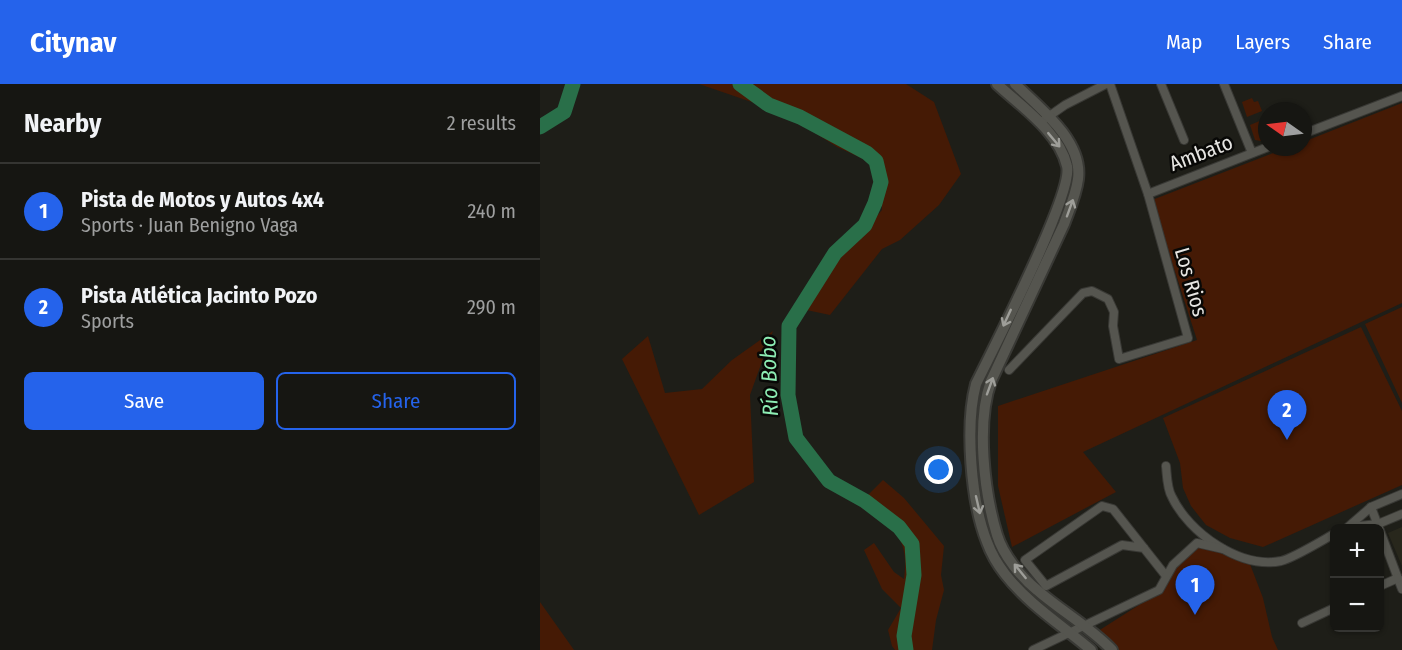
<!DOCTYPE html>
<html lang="en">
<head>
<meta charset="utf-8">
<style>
  :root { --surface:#161612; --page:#1f1f1b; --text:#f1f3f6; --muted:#9e9f9f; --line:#353532; --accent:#2563eb }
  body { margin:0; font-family:"Fira Sans Condensed",sans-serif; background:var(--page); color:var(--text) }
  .controls { position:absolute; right:18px; bottom:18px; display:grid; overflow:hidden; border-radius:9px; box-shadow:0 2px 4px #0004 }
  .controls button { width:54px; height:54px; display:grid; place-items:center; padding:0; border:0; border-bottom:2px solid var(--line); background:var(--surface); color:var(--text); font:30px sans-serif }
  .compass { position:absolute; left:718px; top:18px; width:54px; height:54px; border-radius:50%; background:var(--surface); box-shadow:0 2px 4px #0004; rotate:284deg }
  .you { position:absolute; left:399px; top:386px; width:21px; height:21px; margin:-15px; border:4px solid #fff; border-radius:50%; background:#1a73e8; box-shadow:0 0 0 9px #1a73e833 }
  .badge { display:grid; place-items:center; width:39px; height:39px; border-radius:50%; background:var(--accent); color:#fff; font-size:20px; font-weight:700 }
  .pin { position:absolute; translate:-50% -50px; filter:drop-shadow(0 2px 3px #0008) }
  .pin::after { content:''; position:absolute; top:32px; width:21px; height:18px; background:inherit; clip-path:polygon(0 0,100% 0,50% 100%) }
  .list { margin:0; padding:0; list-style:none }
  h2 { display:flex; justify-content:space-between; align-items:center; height:78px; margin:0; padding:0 24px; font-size:26px }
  h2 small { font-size:20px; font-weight:400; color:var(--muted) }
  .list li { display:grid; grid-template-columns:39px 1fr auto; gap:18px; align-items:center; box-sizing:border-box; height:96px; padding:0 24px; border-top:2px solid var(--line) }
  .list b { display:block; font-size:22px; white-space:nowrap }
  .list p { margin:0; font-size:20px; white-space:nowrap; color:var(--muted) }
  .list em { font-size:20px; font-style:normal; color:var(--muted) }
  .actions { display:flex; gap:12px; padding:18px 24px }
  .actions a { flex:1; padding:14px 0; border:2px solid var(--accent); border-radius:9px; text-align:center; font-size:21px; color:var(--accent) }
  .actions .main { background:var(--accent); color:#fff }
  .map { position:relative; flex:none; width:862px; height:566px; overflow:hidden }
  header { display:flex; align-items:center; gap:36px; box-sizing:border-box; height:84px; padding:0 30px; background:var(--accent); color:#fff }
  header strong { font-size:28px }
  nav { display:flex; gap:33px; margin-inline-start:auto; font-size:21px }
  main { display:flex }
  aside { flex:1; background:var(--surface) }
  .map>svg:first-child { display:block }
</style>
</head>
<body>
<header>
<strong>Citynav</strong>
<nav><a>Map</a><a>Layers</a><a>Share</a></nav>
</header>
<main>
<aside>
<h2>Nearby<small>2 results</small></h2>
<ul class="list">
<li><span class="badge">1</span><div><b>Pista de Motos y Autos 4x4</b><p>Sports · Juan Benigno Vaga</p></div><em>240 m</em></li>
<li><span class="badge">2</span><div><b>Pista Atlética Jacinto Pozo</b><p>Sports</p></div><em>290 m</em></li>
</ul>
<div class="actions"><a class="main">Save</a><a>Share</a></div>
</aside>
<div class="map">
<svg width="862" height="566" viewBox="0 0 862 566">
  <rect width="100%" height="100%" fill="#1e1e18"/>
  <polygon fill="#28271c" points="862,443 862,482 848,449"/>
  <g fill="#451a05">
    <polygon points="159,0 366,0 394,18 421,90 399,121 360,156 342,165 290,231 257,224 342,126 341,83 297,63 244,29"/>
    <polygon points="712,14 714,18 718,17 722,27 707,33 702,18"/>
    <polygon points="862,19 862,219 543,368 576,408 472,463 458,402 458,322 657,256 612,116 749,63 763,63 763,58"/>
    <polygon points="722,36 727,55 721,57 715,56 710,41"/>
    <polygon points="862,223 862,319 825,240"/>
    <polygon points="821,243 862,327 862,401 723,463 690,454 666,441 651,422 643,404 640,379 623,334"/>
    <polygon points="233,247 210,311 214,398 159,431 82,275 108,252 125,309 162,305 192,276"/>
    <path d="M343,396l21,18 40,48 -3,29 3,15 -8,30 -4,30h-37l-3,-4 -4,-16 13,-22 -19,-19 -18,-39 10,-7 20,29 10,7c6,-46 -13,-50 -45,-75z"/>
    <polygon points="658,463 683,469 710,480 723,514 732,553 738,566 579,566 555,549 621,507 636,482"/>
    <polygon points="0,518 34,566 0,566"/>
  </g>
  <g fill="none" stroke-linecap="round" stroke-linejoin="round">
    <g stroke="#296f49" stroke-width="15">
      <polyline points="200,0 229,21 260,33 327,69 336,77 341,98 335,119 325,141 295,169 249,242 248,311 256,354 289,397 325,417 359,443 372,460 374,491 364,552 366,566"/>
      <polyline points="0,43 24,28 33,0"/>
    </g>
    <g stroke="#393935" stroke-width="10">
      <g id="minor">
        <polyline points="621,0 644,56"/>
        <polyline points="684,0 712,69"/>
        <polyline points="505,35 525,21 566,0"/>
        <polyline points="763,50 862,12"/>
        <polyline points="608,110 728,63"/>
        <polyline points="469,286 543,209 552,207 568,215 574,228 573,242 579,275 648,254 608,110 570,0"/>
        <path d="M626,382c1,10 1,23 6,31 17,36 68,72 109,64 13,-3 40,-20 53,-27"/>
        <polyline points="831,423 862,505"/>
        <polyline points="808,443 831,423 862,410"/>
        <polyline points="810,443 838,440 862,430"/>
        <polyline points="604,464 582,461 506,502 485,476 562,422 573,425 626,492"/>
        <polyline points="840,502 858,494"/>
        <polyline points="762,539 794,524"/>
        <polyline points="493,566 619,506 633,481 657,459 683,465"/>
      </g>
    </g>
    <g stroke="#393935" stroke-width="14">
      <g id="secondary">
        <path d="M457,0c25,23 62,48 70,82 7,27 -74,183 -91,218 -11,41 -5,118 11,158 4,11 11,23 18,32 23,30 58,52 86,76"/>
        <path d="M475,0c25,24 68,57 63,95 -2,16 -9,31 -14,45l-73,157c-15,42 -7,111 6,154 6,20 24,42 40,55 24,21 53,37 75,60"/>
      </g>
    </g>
    <use href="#minor" stroke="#55554f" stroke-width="8"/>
    <use href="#secondary" stroke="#55554f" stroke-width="10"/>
  </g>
  <defs><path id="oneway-shaft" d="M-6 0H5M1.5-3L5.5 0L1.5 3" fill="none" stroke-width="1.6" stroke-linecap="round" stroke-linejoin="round" transform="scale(1.5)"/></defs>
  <g stroke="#9e9e99">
    <use href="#oneway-shaft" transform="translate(514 56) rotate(50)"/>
    <use href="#oneway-shaft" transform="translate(530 124) rotate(-70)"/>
    <use href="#oneway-shaft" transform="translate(467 234) rotate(115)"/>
    <use href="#oneway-shaft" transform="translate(450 302) rotate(-70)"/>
    <use href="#oneway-shaft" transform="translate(438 421) rotate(77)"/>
    <use href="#oneway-shaft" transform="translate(480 487) rotate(-129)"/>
  </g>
  <g text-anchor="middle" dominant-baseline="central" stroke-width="5" stroke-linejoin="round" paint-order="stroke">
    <g font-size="21" fill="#e7e6e3" stroke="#080806">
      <text transform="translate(661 69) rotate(-21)">Ambato</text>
      <text transform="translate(651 198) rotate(74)">Los Rios</text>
    </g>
    <g font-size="22" font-style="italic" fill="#8deeb4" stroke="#080806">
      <text transform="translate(229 292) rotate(-92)">Río Bobo</text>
    </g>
  </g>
</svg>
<div class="controls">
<button>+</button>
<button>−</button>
</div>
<svg class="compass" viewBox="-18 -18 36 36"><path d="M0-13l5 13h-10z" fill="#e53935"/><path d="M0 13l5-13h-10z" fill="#9e9f9f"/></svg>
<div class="you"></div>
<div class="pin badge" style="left:655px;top:531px">1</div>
<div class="pin badge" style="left:747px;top:356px">2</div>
</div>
</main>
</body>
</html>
